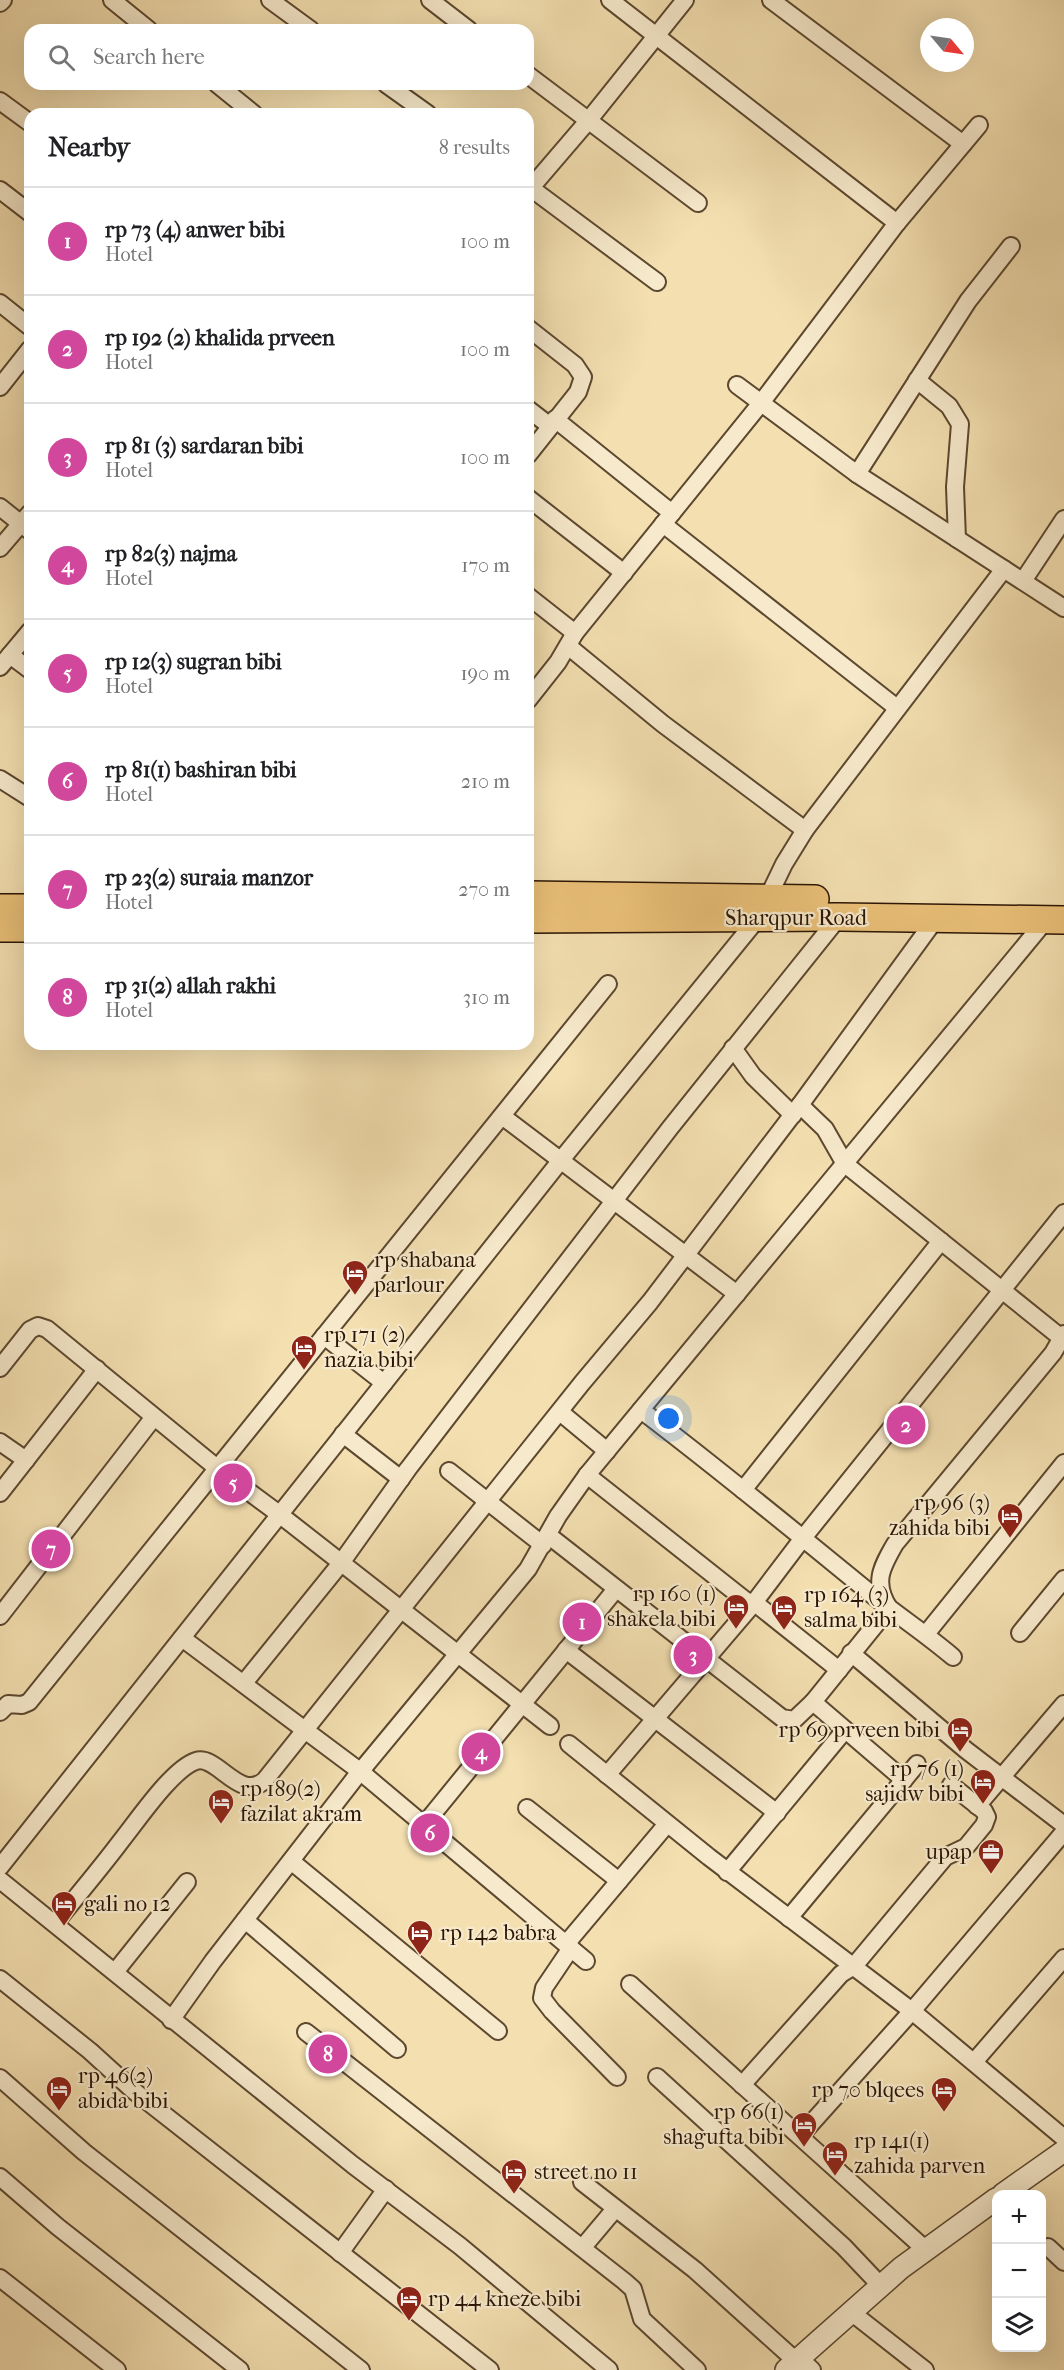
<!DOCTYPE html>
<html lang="en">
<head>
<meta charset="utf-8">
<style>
  :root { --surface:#fff; --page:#f2f2f2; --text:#202124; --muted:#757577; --line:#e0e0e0; --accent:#d93025 }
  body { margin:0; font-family:"IM FELL French Canon",serif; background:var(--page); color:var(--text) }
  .controls { position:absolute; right:18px; bottom:18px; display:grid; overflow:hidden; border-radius:12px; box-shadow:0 6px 24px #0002 }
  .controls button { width:54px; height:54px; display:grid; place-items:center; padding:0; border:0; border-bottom:2px solid var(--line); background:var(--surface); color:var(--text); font:30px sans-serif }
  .compass { position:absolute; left:920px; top:18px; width:54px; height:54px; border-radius:50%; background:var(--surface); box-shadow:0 6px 24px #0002; rotate:119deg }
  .you { position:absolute; left:669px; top:1419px; width:21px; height:21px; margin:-15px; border:4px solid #fff; border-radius:50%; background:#1a73e8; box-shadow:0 0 0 9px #1a73e833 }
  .badge { display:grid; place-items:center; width:39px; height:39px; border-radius:50%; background:var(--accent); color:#fff; font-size:20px; font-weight:700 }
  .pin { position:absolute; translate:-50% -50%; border:3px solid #fff; box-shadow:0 2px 6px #0006 }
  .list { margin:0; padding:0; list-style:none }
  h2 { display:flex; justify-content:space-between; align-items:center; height:78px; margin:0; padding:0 24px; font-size:26px }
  h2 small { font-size:20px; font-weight:400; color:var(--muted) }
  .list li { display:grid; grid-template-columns:39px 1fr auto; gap:18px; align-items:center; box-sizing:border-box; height:108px; padding:0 24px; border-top:2px solid var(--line) }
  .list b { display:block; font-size:22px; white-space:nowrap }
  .list p { margin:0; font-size:20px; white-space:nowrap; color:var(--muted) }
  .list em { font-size:20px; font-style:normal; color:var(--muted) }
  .icon { flex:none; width:33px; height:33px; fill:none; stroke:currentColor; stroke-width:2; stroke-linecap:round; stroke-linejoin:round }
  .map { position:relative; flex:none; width:1064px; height:2370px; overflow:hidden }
  .search { position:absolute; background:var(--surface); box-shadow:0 6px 24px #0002; left:24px; top:24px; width:510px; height:66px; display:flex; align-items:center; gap:15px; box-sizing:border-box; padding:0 21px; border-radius:18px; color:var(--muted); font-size:22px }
  .panel { position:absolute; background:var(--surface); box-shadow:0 6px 24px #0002; left:24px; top:108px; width:510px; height:942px; border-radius:18px }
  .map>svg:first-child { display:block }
</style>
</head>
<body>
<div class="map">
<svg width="1064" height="2370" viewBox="0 0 1064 2370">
  <rect width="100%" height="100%" fill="#f3dfb0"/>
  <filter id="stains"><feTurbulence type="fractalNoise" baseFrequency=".00333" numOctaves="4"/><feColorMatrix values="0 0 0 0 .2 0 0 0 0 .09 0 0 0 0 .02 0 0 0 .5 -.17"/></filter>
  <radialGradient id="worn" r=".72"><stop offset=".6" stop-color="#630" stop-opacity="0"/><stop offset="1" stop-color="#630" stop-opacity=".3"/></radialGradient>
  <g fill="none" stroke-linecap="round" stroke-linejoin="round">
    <g stroke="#5c472f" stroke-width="20">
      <g id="minor">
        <polyline points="112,0 149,30"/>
        <polyline points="270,0 311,30"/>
        <polyline points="430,0 469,30"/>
        <polyline points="610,0 897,223"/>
        <polyline points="771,0 963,144"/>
        <polyline points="0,3 3,0"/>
        <polyline points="528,75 698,203"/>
        <polyline points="217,84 254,114"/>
        <polyline points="386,84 428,114"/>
        <polyline points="0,101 30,123"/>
        <polyline points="528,186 657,282"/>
        <polyline points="0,190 30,213"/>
        <polyline points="528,191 588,121 685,0"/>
        <polyline points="0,303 30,327"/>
        <polyline points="528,328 575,365 583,377 578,392 528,455"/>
        <polyline points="917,380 949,406 960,424 955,487 957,539"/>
        <polyline points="737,385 857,474 1064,608"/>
        <polyline points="0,387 30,349"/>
        <polyline points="528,409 550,426"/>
        <polyline points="555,419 672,513"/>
        <polyline points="857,474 968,301 1011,246"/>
        <polyline points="528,498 624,573"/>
        <polyline points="0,507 30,531"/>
        <polyline points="663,524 897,708"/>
        <polyline points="0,548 30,513"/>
        <polyline points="1023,581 1064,519"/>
        <polyline points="528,596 575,633"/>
        <polyline points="568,646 663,724 805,830"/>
        <polyline points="10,655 30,670"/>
        <polyline points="0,667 30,631"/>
        <polyline points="528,700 558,662 575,633 761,403 897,223 979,125"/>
        <polyline points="0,779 30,798"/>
        <polyline points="733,1048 753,1076 793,1115"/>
        <polyline points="800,1105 825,1129 845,1164 1064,1340"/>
        <polyline points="502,1116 737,1294"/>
        <polyline points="324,1336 384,1383"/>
        <polyline points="0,1368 30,1330 38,1326 47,1329 217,1468 279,1514 550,1726"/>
        <path d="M641,1410c78,59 153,121 229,183 27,22 56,41 83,64"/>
        <polyline points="560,1412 607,1451"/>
        <polyline points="343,1434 401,1479"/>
        <polyline points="0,1442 26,1460"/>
        <polyline points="449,1471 543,1545"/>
        <polyline points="587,1475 745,1600 760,1607 839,1670"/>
        <polyline points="743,1490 941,1241"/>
        <polyline points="0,1493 97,1369"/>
        <path d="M548,1535l234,183 12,2 19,-18 76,-94c-16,-25 -8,-40 6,-64l158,-191 11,-19"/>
        <polyline points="0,1616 154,1417"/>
        <polyline points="1020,1633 1064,1579"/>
        <polyline points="926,1634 1064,1463"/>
        <polyline points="182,1638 361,1772 586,1961"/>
        <polyline points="566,1650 777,1813"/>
        <polyline points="851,1653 966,1750 1064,1825"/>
        <polyline points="244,1683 341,1563 408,1469 670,1128 839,917"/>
        <polyline points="813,1702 904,1780"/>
        <polyline points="0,1712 8,1704 22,1705 29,1702 608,984"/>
        <polyline points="569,1744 709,1857 912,2011 1064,2138"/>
        <polyline points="607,1775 753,1604 803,1538 1064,1213"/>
        <polyline points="977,1806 1064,1704"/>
        <polyline points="527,1808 619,1881"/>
        <polyline points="423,1826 616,1589"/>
        <polyline points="291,1861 498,2031"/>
        <polyline points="0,1867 561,1160 758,918 784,864 805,830 1004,569"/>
        <polyline points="727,1872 845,1730"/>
        <polyline points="0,1880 353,2165 460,2246 609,2370"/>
        <polyline points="789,1918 917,1764"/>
        <polyline points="245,1920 397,2049"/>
        <path d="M55,1923c22,-27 45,-54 66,-82 17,-21 51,-72 75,-80 21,-7 44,42 69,19l317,-397 68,-81 150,-197 137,-188"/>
        <polyline points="566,1944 667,1824"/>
        <polyline points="571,1948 544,1988 542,1998 552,2011 617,2077"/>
        <polyline points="115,1972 187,1882"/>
        <polyline points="0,1979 90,2051 134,2091 490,2370"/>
        <polyline points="630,1984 926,2250"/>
        <polyline points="171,2020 213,1961 355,1778 528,1569 558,1516 587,1475 1046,920"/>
        <polyline points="306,2032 624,2281 633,2289 642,2319 697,2370"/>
        <polyline points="974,2062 1064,1958"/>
        <polyline points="657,2077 844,2247 881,2286"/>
        <polyline points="0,2078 84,2152 361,2370"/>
        <polyline points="742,2085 841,1974 854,1966 945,1857 966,1847 984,1825 987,1817 984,1811 951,1785"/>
        <polyline points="800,2136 912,2011 1064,1832"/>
        <polyline points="0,2177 58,2227 240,2370"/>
        <polyline points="582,2182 695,2270 796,2361"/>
        <polyline points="583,2247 615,2209"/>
        <polyline points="1048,2247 1064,2262"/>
        <polyline points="340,2253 386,2189"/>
        <polyline points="0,2278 117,2370"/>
        <polyline points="851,2312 925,2370"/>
        <polyline points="799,2358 812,2370"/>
      </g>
    </g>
    <g stroke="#5c472f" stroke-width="24">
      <g id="tertiary">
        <polyline points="1003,2194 1064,2151"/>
        <polyline points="786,2370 901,2268 996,2199"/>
      </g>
    </g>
    <g stroke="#2a1404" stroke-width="30">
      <g id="primary">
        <polyline points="528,895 815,899"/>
        <polyline points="0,908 30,908"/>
        <polyline points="528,919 839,917 1064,920"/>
        <polyline points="0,928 30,928"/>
      </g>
    </g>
    <use href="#minor" stroke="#f7eacc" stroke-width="16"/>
    <use href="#tertiary" stroke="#f7eacc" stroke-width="21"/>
    <use href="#primary" stroke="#eac078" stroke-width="27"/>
  </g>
  <defs>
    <g id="hotel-pin" transform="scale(1.35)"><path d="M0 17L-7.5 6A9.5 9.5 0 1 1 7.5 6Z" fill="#8f2418" stroke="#f7eacc"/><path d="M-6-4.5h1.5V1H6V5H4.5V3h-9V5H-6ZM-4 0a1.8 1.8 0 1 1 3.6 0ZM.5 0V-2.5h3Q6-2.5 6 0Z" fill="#fff"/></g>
    <g id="office-pin" transform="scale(1.35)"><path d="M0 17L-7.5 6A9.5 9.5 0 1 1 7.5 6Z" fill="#8f2418" stroke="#f7eacc"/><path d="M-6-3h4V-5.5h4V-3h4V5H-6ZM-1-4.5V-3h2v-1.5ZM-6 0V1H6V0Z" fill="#fff"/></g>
  </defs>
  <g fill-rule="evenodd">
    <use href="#hotel-pin" x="355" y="1273"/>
    <use href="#hotel-pin" x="304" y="1348"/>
    <use href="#hotel-pin" x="1010" y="1516"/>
    <use href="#hotel-pin" x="736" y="1607"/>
    <use href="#hotel-pin" x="784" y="1608"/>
    <use href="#hotel-pin" x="960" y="1730"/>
    <use href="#hotel-pin" x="983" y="1782"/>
    <use href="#hotel-pin" x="221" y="1802"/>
    <use href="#office-pin" x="991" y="1852"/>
    <use href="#hotel-pin" x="64" y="1904"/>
    <use href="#hotel-pin" x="420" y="1933"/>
    <use href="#hotel-pin" x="59" y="2089"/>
    <use href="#hotel-pin" x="944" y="2090"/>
    <use href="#hotel-pin" x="804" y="2125"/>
    <use href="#hotel-pin" x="835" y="2154"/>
    <use href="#hotel-pin" x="514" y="2172"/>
    <use href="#hotel-pin" x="409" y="2299"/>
  </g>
  <g text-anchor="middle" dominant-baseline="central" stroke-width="4.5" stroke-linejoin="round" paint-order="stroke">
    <g font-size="22" fill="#2a1404" stroke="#f7eacc">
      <text x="796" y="918">Sharqpur Road</text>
    </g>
    <g font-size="22" fill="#2a1404" stroke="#f7eacc" text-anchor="start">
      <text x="374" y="1260">rp shabana<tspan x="374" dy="25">parlour</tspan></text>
      <text x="324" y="1335">rp 171 (2)<tspan x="324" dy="25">nazia bibi</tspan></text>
      <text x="990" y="1503" text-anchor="end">rp 96 (3)<tspan x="990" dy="25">zahida bibi</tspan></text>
      <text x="716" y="1594" text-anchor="end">rp 160 (1)<tspan x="716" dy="25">shakela bibi</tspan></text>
      <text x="804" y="1595">rp 164 (3)<tspan x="804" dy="25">salma bibi</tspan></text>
      <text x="940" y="1730" text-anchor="end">rp 69 prveen bibi</text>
      <text x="964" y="1769" text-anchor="end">rp 76 (1)<tspan x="964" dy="25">sajidw bibi</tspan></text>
      <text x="240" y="1789">rp 189(2)<tspan x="240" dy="25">fazilat akram</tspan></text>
      <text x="972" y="1852" text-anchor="end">upap</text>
      <text x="84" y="1904">gali no 12</text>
      <text x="440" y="1933">rp 142 babra</text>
      <text x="78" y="2076">rp 46(2)<tspan x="78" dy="25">abida bibi</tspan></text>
      <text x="924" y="2090" text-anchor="end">rp 70 blqees</text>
      <text x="784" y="2112" text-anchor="end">rp 66(1)<tspan x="784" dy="25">shagufta bibi</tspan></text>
      <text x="854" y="2141">rp 141(1)<tspan x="854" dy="25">zahida parven</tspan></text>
      <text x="534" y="2172">street no 11</text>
      <text x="428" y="2299">rp 44 kneze bibi</text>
    </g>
  </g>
  <rect width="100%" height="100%" filter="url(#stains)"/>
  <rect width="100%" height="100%" fill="url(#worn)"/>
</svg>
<div class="controls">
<button>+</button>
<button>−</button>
<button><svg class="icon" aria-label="layers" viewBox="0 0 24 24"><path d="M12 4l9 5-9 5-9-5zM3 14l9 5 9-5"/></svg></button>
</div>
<svg class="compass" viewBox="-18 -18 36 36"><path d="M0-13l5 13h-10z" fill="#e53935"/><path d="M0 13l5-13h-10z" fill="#757577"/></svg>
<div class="you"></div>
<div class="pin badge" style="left:582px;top:1622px;background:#d1479c">1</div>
<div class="pin badge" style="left:906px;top:1425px;background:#d1479c">2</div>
<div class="pin badge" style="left:693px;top:1655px;background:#d1479c">3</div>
<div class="pin badge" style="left:481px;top:1752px;background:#d1479c">4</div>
<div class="pin badge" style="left:233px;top:1483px;background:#d1479c">5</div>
<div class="pin badge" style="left:430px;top:1833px;background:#d1479c">6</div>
<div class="pin badge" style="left:51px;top:1549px;background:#d1479c">7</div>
<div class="pin badge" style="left:328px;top:2054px;background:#d1479c">8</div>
<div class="search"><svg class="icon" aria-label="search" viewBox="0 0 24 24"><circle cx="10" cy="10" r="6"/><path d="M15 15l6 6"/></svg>Search here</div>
<section class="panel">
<h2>Nearby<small>8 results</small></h2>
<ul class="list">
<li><span class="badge" style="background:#d1479c">1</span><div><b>rp 73 (4) anwer bibi</b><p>Hotel</p></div><em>100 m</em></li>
<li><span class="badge" style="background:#d1479c">2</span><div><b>rp 192 (2) khalida prveen</b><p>Hotel</p></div><em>100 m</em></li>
<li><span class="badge" style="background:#d1479c">3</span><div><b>rp 81 (3) sardaran bibi</b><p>Hotel</p></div><em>100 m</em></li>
<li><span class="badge" style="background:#d1479c">4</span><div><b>rp 82(3) najma</b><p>Hotel</p></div><em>170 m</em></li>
<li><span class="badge" style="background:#d1479c">5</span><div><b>rp 12(3) sugran bibi</b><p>Hotel</p></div><em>190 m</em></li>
<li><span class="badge" style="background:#d1479c">6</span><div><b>rp 81(1) bashiran bibi</b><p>Hotel</p></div><em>210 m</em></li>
<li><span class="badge" style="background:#d1479c">7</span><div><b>rp 23(2) suraia manzor</b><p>Hotel</p></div><em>270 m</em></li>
<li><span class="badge" style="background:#d1479c">8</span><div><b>rp 31(2) allah rakhi</b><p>Hotel</p></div><em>310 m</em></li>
</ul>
</section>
</div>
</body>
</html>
